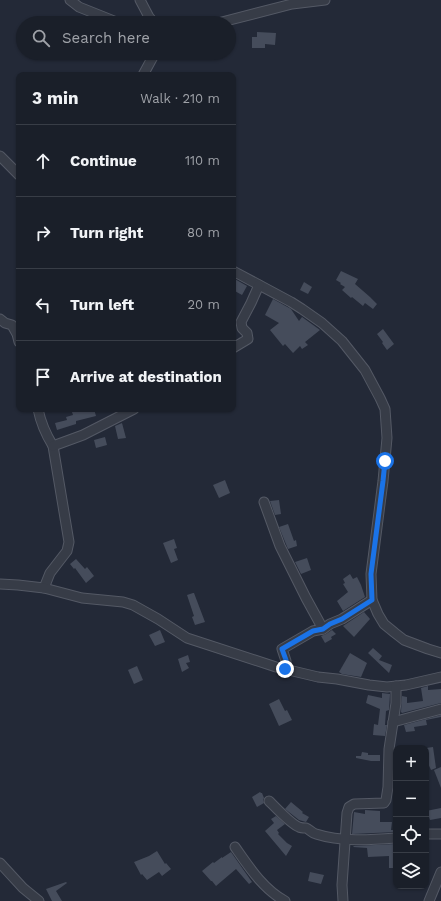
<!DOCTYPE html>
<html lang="en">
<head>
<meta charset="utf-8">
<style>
  :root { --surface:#1a1f29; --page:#272c35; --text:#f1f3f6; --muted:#9fa2a8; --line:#383d46 }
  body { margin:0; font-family:"Work Sans",sans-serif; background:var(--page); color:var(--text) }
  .controls { position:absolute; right:12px; bottom:12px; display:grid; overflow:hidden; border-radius:8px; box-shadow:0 1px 3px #0004 }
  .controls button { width:36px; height:36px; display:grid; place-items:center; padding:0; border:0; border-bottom:1px solid var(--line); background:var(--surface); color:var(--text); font:20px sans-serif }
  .stop { position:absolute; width:12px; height:12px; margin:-9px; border:3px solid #1a73e8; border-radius:50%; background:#fff }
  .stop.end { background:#1a73e8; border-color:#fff; box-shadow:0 1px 4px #0008 }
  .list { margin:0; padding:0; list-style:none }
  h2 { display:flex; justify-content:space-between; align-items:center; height:52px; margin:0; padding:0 16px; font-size:17px }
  h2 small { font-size:13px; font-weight:400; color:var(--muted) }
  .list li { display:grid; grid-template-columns:26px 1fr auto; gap:12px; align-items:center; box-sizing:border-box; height:72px; padding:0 16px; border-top:1px solid var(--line) }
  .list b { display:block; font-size:15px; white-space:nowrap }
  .list em { font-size:13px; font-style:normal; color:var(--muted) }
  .icon { flex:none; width:22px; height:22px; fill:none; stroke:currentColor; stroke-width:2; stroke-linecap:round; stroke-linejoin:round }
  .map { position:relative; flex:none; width:441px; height:901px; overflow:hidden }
  .search { position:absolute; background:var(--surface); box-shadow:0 1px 3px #0004; left:16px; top:16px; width:220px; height:44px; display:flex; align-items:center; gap:10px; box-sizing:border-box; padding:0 14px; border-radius:22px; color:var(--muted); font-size:15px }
  .panel { position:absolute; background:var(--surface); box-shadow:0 1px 3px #0004; left:16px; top:72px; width:220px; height:340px; border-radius:8px }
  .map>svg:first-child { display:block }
</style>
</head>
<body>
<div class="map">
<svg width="441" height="901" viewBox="0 0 441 901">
  <rect width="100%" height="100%" fill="#232937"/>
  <g fill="#454c5b">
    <polygon points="257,32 276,33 275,45 265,44 265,48 252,48 252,37 257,37"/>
    <polygon points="341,271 358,279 355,284 370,297 377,304 373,309 365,303 363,306 352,297 351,298 342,290 345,287 340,284 341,283 336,280"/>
    <polygon points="233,278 247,286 242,295 233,290"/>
    <polygon points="304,282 312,287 308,294 300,290"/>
    <polygon points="273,299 291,309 299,321 302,317 320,330 305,342 308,345 302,349 300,346 293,353 285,344 283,346 270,330 279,323 265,315"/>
    <polygon points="383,329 394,344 387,350 382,343 383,342 377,334"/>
    <polygon points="71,409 94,409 96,416 76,421 76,424 57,430 55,423 67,420 66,417 73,415"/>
    <polygon points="122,423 126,438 118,439 115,426"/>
    <polygon points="105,437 107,445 96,448 94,440"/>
    <polygon points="225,480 230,493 219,498 213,485"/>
    <polygon points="279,500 281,514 275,515 270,501"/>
    <polygon points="288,524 294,541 296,540 297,546 288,549 279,527"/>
    <polygon points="174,539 177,548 174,549 178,560 171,563 163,543"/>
    <polygon points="307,558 311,570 301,574 295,562"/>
    <polygon points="76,559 85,569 87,567 94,576 86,583 75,568 74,569 70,564"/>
    <polygon points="350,574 353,579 357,577 361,585 365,597 343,611 337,601 348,592 343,584 345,583 343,579"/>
    <polygon points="193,593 194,593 205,622 195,625 192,617 194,616 187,595"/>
    <polygon points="364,612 370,619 354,637 343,626"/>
    <polygon points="160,630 165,642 155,646 149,635"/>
    <polygon points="332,630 336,634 331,637 332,639 325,643 321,636 326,634"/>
    <polygon points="373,648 382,656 379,660 392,665 389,673 368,653"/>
    <polygon points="350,653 367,663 361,677 342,674 339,672"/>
    <polygon points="188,655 190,662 186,663 189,668 182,672 178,659"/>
    <polygon points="137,666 143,680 134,684 128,670"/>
    <polygon points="428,686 428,690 441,689 441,703 402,713 401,712 402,696 407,697 407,703 423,701 421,688"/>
    <polygon points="382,693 390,694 389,710 386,711 385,725 387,725 385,736 373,735 374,724 378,725 380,709 366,703 368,695 382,698"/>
    <polygon points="279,699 285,711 287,710 292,720 279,726 269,704"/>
    <polygon points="441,715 441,717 426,720 427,725 414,727 415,731 406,732 404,725"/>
    <polygon points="433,747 436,768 431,770 426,759 426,748"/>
    <polygon points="362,752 368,753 368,755 380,755 380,761 371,761 356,758 356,756 361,756"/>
    <polygon points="441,767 441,788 434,770"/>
    <polygon points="260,792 261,793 262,793 264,798 263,800 264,803 257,807 252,797"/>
    <polygon points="291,802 303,812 302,813 309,817 306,822 299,820 285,809"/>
    <polygon points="441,808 441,818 430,820 429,817 426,817 426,811"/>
    <polygon points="365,810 380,811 380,822 392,822 391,830 396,830 396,832 352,834 354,812 365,814"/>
    <polygon points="276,816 285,824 277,830 279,833 278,834 287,843 292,846 286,856 265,831 274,823 271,819"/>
    <polygon points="396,844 396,868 389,868 389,856 368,857 367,848 353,847 354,846"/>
    <polygon points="157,851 165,864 166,863 171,869 162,876 159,872 147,880 142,874 141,875 134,862 149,856"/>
    <polygon points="231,852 252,882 249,884 236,869 216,886 212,881 211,881 202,871 213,862 214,863 222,857 222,858"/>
    <polygon points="310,872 324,875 321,884 308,881"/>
    <polygon points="66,882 67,883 56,891 62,901 52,901 46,889"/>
  </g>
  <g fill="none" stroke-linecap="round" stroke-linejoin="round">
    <g stroke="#545965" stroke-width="11">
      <g id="minor">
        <polyline points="70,0 79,7 119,23"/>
        <polyline points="140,0 149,17 154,23"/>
        <polyline points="218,23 292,4 325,0"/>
        <polyline points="143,75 155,53"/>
        <polyline points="0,156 19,175"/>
        <polyline points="233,271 291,302 302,309 322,323 342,341 365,370 380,398 385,409 387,438 383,481 371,574 372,600 378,614 384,624 395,633 404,640 428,649 441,653"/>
        <polyline points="0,319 5,323 12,325 17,334 19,342"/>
        <polyline points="233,348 248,339 247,333 242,328 241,322 251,303 259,285"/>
        <path d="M38,409c3,15 7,24 15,37l16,96 -2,9 -17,22 -6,15"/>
        <polyline points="53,446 83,435 134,409"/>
        <polyline points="264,502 280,546 306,598 323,629"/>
        <polyline points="0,584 18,585 44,588 82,598 123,602 133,605 158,619 187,638 276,667 318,677 337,679 369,685 387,687 406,685 441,677"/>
        <polyline points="285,669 286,661 282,649 313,631 323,629 330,624 342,619 372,600"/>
        <polyline points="393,722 441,709"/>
        <path d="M269,801c6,6 23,24 30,26 2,1 5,1 7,1 3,1 6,5 10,6 25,8 54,6 80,4"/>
        <polyline points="426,834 441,834"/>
        <path d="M235,847c14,20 28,42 50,54"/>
        <polyline points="0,863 23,888 39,901"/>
        <polyline points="343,901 342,885 347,813 349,807 354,804 384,803 386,800 388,787 389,749 396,703 396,686"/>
        <polyline points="429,901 441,872"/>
      </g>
    </g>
    <use href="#minor" stroke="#373c47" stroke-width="9"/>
  </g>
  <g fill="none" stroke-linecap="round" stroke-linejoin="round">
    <polyline stroke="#1a73e8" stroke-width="5" points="285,669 286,660 282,649 313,631 323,629 330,624 342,619 372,600 371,574 383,481 385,461"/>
  </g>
</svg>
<div class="controls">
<button>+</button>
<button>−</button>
<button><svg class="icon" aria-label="locate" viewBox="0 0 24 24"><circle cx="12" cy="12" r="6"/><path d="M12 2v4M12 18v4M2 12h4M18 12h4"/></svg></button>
<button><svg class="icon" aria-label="layers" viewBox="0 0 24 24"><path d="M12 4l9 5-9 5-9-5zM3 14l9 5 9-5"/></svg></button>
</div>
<div class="stop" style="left:385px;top:461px"></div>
<div class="stop end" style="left:285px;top:669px"></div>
<div class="search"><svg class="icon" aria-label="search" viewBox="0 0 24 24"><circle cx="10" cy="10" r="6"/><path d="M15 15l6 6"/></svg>Search here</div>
<section class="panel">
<h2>3 min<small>Walk · 210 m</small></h2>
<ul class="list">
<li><svg class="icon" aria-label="ahead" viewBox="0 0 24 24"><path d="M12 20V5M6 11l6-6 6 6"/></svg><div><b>Continue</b></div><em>110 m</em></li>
<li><svg class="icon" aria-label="right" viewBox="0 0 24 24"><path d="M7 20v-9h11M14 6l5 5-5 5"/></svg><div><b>Turn right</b></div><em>80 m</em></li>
<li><svg class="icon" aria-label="left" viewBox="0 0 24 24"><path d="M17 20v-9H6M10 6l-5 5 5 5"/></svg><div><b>Turn left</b></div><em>20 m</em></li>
<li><svg class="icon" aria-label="arrive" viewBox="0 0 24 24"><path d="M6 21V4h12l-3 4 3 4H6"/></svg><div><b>Arrive at destination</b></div></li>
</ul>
</section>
</div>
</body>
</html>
